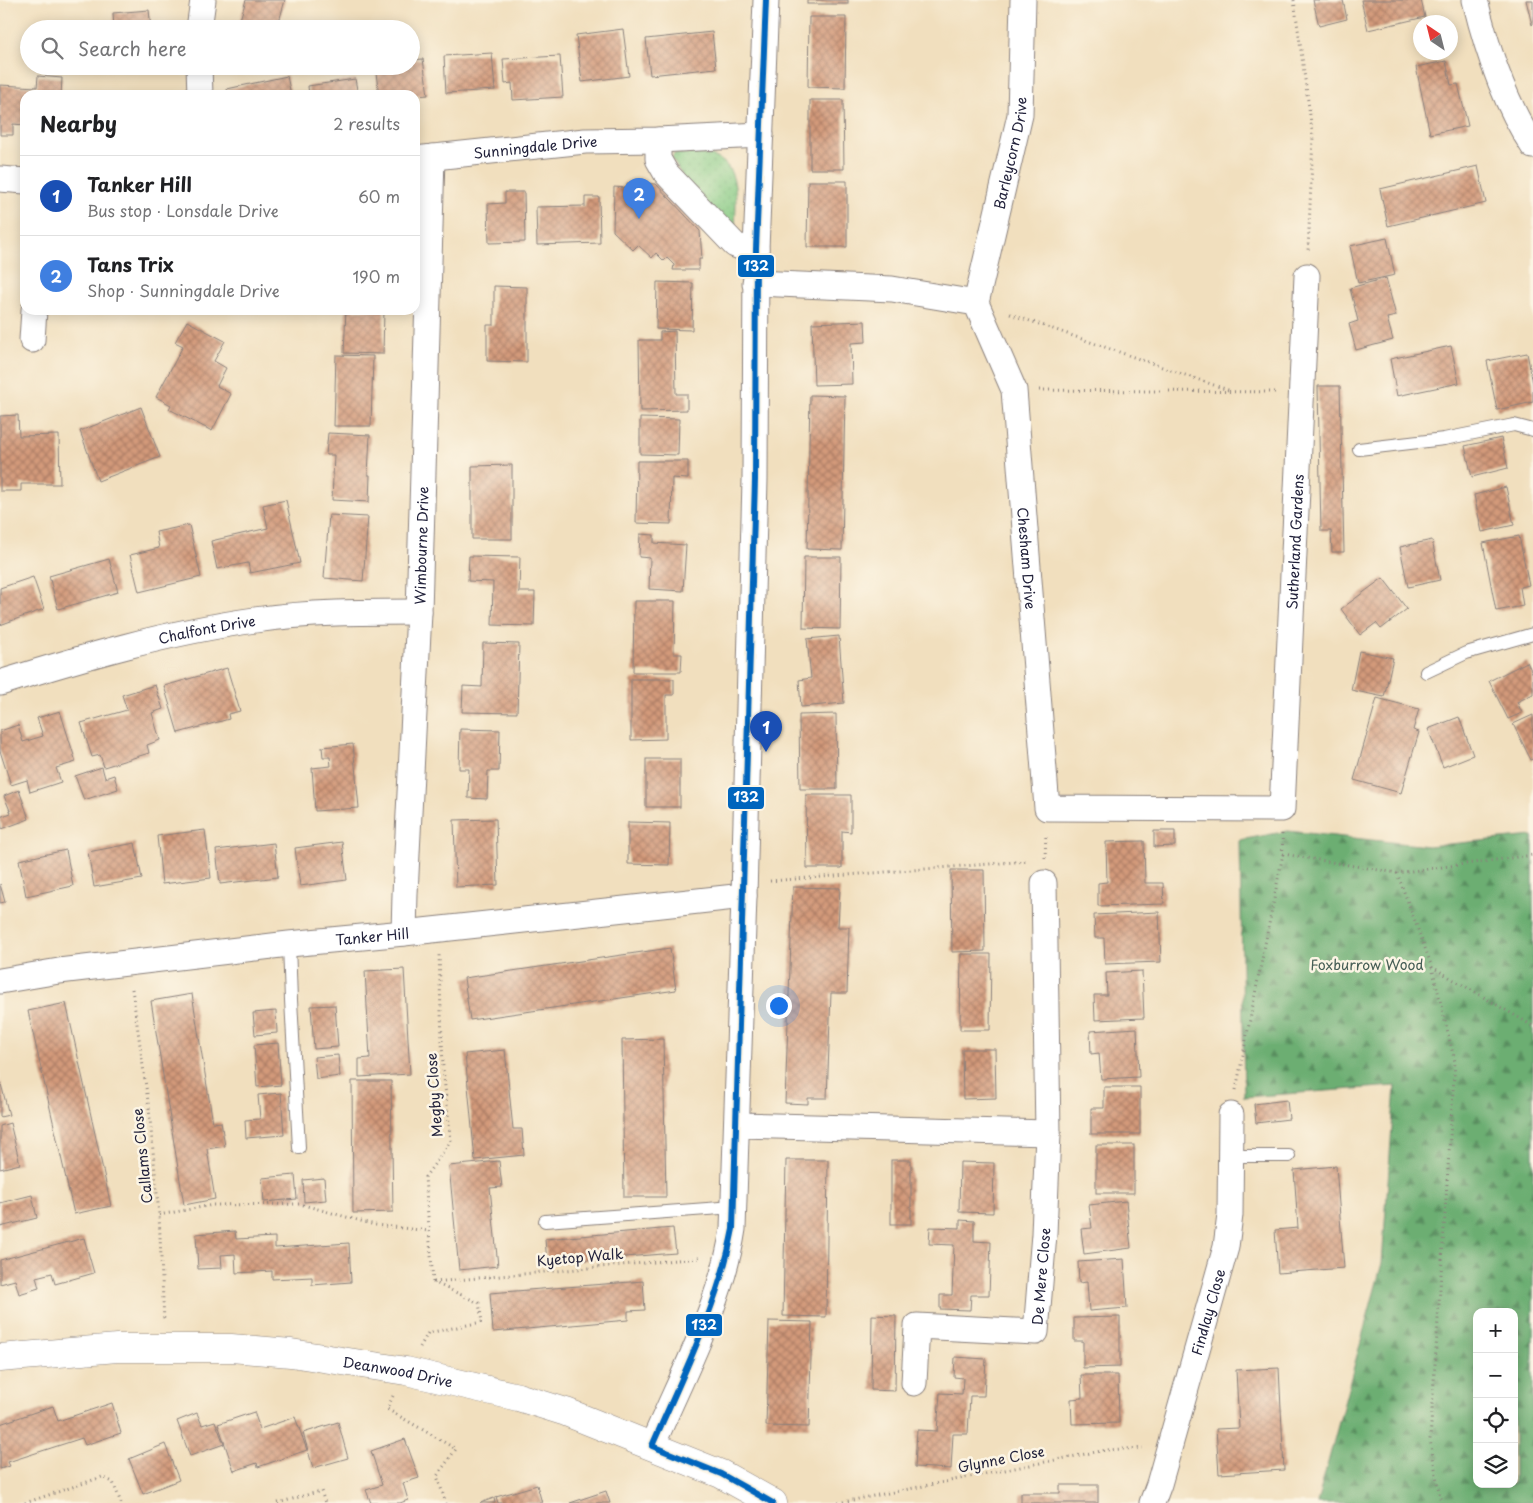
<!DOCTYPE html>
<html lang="en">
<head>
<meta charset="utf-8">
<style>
  :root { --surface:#fff; --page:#f2f2f2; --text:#202124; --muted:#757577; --line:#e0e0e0; --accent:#d1495b }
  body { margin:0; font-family:"Playpen Sans",sans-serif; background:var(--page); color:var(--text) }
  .controls { position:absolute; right:15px; bottom:15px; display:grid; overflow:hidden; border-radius:10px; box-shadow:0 2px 12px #0003 }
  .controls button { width:45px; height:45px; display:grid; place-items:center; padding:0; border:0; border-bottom:1px solid var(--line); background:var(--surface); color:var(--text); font:25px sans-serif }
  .compass { position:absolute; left:1413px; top:15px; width:45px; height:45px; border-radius:50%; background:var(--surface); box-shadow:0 2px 12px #0003; rotate:325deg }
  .you { position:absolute; left:778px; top:1005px; width:18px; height:18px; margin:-12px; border:4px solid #fff; border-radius:50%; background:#1a73e8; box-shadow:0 0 0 8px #1a73e833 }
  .badge { display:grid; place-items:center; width:32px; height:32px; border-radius:50%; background:var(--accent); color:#fff; font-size:16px; font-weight:700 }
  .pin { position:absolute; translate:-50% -41px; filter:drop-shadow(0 1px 2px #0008) }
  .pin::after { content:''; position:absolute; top:26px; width:18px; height:15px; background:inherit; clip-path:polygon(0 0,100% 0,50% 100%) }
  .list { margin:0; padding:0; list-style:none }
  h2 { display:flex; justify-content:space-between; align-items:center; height:65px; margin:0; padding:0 20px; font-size:21px }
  h2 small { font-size:16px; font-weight:400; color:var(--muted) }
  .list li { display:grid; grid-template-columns:32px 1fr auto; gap:15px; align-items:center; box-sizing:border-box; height:80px; padding:0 20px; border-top:1px solid var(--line) }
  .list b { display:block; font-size:19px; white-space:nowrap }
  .list p { margin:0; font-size:16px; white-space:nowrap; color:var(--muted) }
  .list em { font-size:16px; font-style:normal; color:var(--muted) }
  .icon { flex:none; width:28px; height:28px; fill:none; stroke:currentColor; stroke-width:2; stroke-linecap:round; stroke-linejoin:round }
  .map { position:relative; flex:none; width:1533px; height:1503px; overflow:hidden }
  .search { position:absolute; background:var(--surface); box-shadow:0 2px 12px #0003; left:20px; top:20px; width:400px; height:55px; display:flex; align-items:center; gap:12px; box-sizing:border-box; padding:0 18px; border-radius:28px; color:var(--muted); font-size:19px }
  .panel { position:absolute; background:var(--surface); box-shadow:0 2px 12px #0003; left:20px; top:90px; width:400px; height:225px; border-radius:15px }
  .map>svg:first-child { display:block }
</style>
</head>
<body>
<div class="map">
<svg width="1533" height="1503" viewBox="0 0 1533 1503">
  <defs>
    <pattern id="grass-dots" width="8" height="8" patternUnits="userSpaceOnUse" patternTransform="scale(1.25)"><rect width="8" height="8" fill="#86ca84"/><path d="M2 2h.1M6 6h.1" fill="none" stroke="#73ad73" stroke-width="1.8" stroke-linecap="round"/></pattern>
    <pattern id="forest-firs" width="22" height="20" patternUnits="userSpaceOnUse" patternTransform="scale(1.25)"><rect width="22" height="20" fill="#6cae72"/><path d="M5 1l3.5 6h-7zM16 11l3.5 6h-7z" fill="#588d5f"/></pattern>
    <pattern id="building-cross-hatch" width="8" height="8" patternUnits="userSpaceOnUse" patternTransform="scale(1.25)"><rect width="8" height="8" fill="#d39a7a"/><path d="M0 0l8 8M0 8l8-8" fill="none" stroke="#ab7d65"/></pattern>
  </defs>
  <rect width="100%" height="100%" fill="#fcf5e5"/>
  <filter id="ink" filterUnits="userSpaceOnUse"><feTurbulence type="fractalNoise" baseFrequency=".02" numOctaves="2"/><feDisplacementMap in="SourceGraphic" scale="10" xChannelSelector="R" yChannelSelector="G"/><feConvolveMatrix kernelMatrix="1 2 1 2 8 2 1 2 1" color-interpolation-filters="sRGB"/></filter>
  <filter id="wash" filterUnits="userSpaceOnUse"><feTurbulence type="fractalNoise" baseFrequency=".0096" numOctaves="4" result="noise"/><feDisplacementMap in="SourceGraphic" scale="20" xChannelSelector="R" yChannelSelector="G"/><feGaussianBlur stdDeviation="1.12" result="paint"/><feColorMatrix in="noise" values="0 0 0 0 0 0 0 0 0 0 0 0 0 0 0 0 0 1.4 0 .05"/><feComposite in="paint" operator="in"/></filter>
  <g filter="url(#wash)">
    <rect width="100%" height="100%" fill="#f1dfbe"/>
    <path fill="url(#grass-dots)" stroke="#547660" d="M674,154c13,0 30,-2 43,4 25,11 18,51 18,73l-49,-48 -14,-25z"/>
    <path fill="url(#forest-firs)" stroke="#476856" fill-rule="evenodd" d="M1288,831l140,15 105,-10v667h-216l65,-240 13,-177 -151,11 -4,-257zM1477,1312h37v172h-37z"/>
    <g id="blocks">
      <g fill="url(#building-cross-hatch)">
        <polygon points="246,0 285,0 277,29 259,29 239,23"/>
        <rect x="807" y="0" width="41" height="4"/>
        <polygon points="1313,0 1343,0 1347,19 1319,26"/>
        <polygon points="1361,0 1421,0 1425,17 1368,30"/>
        <polygon points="1526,0 1533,0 1533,24 1532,25"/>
        <polygon points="149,10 151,29 114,29 113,13"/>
        <polygon points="809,17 846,17 845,88 808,87"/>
        <polygon points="623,29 629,76 582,82 576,35"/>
        <polygon points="712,32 716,68 650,75 646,39"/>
        <polygon points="492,53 495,90 446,93 444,56"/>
        <polygon points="560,56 563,97 513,100 512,83 505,84 503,59"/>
        <polygon points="423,59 428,95 415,96 379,95 375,66 411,66 411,60"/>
        <polygon points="1446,61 1451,85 1458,84 1468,126 1430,134 1416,67"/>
        <polygon points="38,76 62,78 61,95 25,95 25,125 13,124 13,135 0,135 0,85 37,87"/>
        <polygon points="287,76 291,95 229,95 227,89"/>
        <polygon points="355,79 358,95 309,95 308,86"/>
        <polygon points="810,100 843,100 844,169 810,169"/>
        <polygon points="1478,166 1486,203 1388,226 1380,189"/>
        <polygon points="808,181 847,181 847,247 807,247"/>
        <polygon points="627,183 656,184 700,231 702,259 699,259 699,270 673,270 674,265 667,258 664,261 656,253 652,258 638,245 633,250 613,231 614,187 627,188"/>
        <polygon points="505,192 524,192 525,242 489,243 488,204 505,203"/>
        <polygon points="585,197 599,197 600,243 537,245 536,207 585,206"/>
        <polygon points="1387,238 1395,275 1358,283 1350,246"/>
        <polygon points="1386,278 1396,316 1387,318 1393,340 1356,350 1349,324 1358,321 1350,288"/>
        <polygon points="657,282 693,283 692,330 656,329"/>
        <polygon points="494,286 527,287 527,362 487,361 487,325 494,325"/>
        <polygon points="346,310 384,310 383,354 344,353"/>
        <polygon points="187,321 225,341 214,361 226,368 217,386 231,394 212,431 169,409 171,405 156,397 183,346 175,342"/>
        <polygon points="865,321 866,342 851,343 852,384 814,385 812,323"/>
        <polygon points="675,331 676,394 687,394 687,410 640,411 639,340 660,340 660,332"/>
        <polygon points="1451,346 1459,383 1397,396 1390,359"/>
        <polygon points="1527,353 1533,384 1533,402 1497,410 1487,361"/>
        <polygon points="336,355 373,356 371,426 334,426"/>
        <polygon points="1318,386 1340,386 1344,552 1332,552 1331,531 1321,531"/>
        <polygon points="810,395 845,396 842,550 807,549"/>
        <polygon points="141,407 160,457 98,481 80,431"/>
        <polygon points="18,415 19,436 59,435 60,484 21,484 21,491 0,491 0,416"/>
        <polygon points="640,418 679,419 678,455 640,454"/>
        <polygon points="328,433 370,435 368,475 370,475 369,502 332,500 334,455 326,455"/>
        <polygon points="1501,438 1508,468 1472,477 1465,446"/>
        <polygon points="637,461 688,461 688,479 672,478 671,524 636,523"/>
        <polygon points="512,465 512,539 472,539 472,466"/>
        <polygon points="1506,487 1514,525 1482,532 1474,495"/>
        <polygon points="286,500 300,563 250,573 248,563 217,569 211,541 268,528 263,505"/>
        <polygon points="329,515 368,517 363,581 324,578"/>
        <polygon points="189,525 201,577 139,592 130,555 159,548 156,532"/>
        <polygon points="640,534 654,535 654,543 686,545 683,591 649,589 650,558 639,557"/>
        <polygon points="1519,536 1529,585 1520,587 1523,606 1496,611 1483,543"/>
        <polygon points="1432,540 1440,580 1408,587 1400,547"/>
        <polygon points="469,556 520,557 519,592 535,592 534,626 492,625 493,582 468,581"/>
        <polygon points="804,557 841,557 840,629 803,628"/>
        <polygon points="109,559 118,592 58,609 49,576"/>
        <polygon points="33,577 44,609 0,625 0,588"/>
        <polygon points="1383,578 1407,609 1381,629 1376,623 1360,635 1341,609"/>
        <polygon points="634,601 675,601 674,654 682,654 681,672 633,672"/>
        <polygon points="839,636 844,703 801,707 799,680 811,678 807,639"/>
        <polygon points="483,643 519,644 517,713 462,712 463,686 482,687"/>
        <polygon points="1359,651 1393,658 1384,697 1351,690"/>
        <polygon points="1527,662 1533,674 1533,694 1517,702 1522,713 1508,719 1489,681"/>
        <polygon points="227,668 240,711 228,714 229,719 178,733 164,686"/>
        <polygon points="631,679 674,679 674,695 666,695 666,739 631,740"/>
        <polygon points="155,685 163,709 152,713 160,740 147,745 149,753 104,767 100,755 92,757 81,723 127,710 122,695"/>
        <polygon points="1377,698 1419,709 1413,730 1419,732 1401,793 1354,780"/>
        <polygon points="60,711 76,762 56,768 61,782 30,792 27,780 11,785 0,751 0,731 18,725 23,742 43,736 37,718"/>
        <polygon points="836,714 837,789 800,789 799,715"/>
        <polygon points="1533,715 1533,759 1531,760 1513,724"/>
        <polygon points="1459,717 1473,755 1443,767 1428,729"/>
        <polygon points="460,729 500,730 499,771 488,771 487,799 468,798 469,769 459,769"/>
        <polygon points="353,744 359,808 315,811 312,768 331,766 330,757 323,757 322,747"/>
        <rect x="646" y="759" width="34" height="48"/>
        <polygon points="102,767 105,778 114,775 118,789 84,800 75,776"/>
        <polygon points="19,790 29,819 2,829 0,817 11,813 4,796"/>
        <polygon points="806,795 851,795 851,832 842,831 842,868 807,868"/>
        <polygon points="496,819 498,885 456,887 454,820"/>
        <polygon points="628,822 670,823 669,865 628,864"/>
        <polygon points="205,830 211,878 162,884 157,836"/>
        <polygon points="1154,831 1175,831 1175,846 1154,847"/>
        <polygon points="1144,841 1145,883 1163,883 1164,904 1098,906 1098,883 1107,882 1106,842"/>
        <polygon points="342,842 347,880 300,886 295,848"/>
        <polygon points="135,843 142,879 94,887 88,852"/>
        <polygon points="274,843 278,877 220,884 216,850"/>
        <polygon points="66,850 73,886 26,896 19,860"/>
        <polygon points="951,870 984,870 985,951 952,952"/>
        <polygon points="0,884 5,902 0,903"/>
        <polygon points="793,887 840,888 838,927 849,927 847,993 831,993 827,1098 808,1098 808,1104 785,1103"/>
        <polygon points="1159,912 1161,962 1105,964 1104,938 1095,938 1094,915"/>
        <polygon points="670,948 676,990 470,1020 464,978"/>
        <polygon points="961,954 991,954 990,1030 960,1030"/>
        <polygon points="404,969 410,1074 359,1077 359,1059 370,1058 365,971"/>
        <polygon points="1142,971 1144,1018 1095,1020 1094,995 1107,995 1106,973"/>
        <polygon points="192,994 213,1123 221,1122 225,1146 207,1149 215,1199 184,1205 151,1001"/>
        <polygon points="66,1003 111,1206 74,1214 28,1011"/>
        <polygon points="335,1005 338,1047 314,1049 311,1006"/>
        <polygon points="276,1011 277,1033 255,1035 253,1013"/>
        <polygon points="1137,1028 1139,1077 1101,1079 1099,1053 1091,1054 1090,1031"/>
        <polygon points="663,1039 666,1197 624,1197 622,1040"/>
        <polygon points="278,1043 281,1085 257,1087 254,1045"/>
        <polygon points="962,1049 995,1049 996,1098 963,1099"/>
        <polygon points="505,1050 513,1129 522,1129 524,1155 475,1160 465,1054"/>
        <polygon points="338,1055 340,1076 316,1079 314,1057"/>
        <polygon points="0,1080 9,1115 0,1117"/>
        <polygon points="352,1081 391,1081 393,1212 353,1213"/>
        <polygon points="1104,1087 1140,1087 1140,1134 1091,1134 1091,1108 1104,1108"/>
        <polygon points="281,1093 284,1135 246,1138 245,1120 260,1119 258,1095"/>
        <polygon points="1287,1100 1289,1119 1256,1123 1254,1104"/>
        <polygon points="10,1123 20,1164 0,1169 0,1126"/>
        <rect x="1096" y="1145" width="38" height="48"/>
        <polygon points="786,1160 828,1160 826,1317 783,1316"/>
        <rect x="891" y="1160" width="20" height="64"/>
        <polygon points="499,1161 502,1187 490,1188 498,1266 459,1270 449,1166"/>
        <polygon points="960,1162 994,1163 993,1213 959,1212"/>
        <polygon points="1336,1166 1344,1268 1278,1273 1275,1230 1298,1228 1294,1170"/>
        <polygon points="295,1175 297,1199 264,1202 262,1178"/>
        <polygon points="324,1178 326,1200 304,1202 303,1180"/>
        <polygon points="32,1195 37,1218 0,1227 0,1203"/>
        <polygon points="1126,1201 1131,1248 1084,1254 1081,1229 1092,1228 1089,1205"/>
        <polygon points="960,1220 974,1221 974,1241 991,1242 989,1295 971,1295 970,1310 940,1309 940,1295 952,1295 954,1245 929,1244 930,1227 960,1228"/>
        <polygon points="673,1228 676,1253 547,1263 545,1239"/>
        <polygon points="235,1231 236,1239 275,1237 275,1248 349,1243 351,1282 312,1285 312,1277 272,1279 272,1271 236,1273 235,1254 221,1255 222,1268 198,1269 196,1234"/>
        <polygon points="84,1238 94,1273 55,1284 52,1273 36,1277 39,1288 19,1294 15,1280 0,1284 0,1260"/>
        <polygon points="1124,1259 1127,1308 1089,1311 1087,1282 1079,1283 1078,1262"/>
        <polygon points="643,1281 645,1310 628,1311 628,1320 493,1332 490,1293"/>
        <polygon points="872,1315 896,1316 895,1391 871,1390"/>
        <polygon points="1120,1317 1120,1367 1083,1368 1083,1341 1074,1341 1074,1318"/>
        <polygon points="769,1321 812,1322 809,1427 766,1426"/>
        <polygon points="955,1357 986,1359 984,1396 970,1396 968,1434 953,1434 951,1469 915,1467 917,1430 937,1431 940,1393 962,1394 963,1378 954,1377"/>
        <polygon points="1279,1368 1284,1470 1219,1474 1216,1429 1239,1428 1236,1370"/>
        <polygon points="1081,1375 1118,1375 1119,1423 1072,1424 1071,1399 1082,1398"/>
        <polygon points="112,1403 121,1433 85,1445 82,1438 8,1462 10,1466 0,1469 0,1424 53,1406 58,1421"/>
        <polygon points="254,1412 260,1429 295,1417 307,1450 258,1467 257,1463 234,1471 218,1424"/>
        <polygon points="197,1413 202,1425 215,1421 224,1444 190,1456 177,1421"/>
        <polygon points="338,1422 348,1458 313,1468 303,1433"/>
        <polygon points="405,1439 419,1478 403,1483 408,1500 400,1503 371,1503 366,1490 382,1485 371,1451"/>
        <polygon points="165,1444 179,1480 143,1494 129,1459"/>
        <polygon points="537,1485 542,1503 498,1503 496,1497"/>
        <polygon points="1060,1485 1098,1485 1098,1503 1021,1503 1021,1493 1060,1493"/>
        <polygon points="606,1491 610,1503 570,1503"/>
        <polygon points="494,1498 495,1503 480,1503"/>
      </g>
    </g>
  </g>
  <g filter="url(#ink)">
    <use href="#blocks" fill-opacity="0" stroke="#8a807c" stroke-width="1"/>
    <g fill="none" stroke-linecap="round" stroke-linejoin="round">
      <g stroke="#8a807c" stroke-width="14">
        <g id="service">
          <polyline points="1359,449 1444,439 1514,425 1533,430"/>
          <polyline points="1426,672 1466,653 1533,634"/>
          <polyline points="289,944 291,1000 299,1148"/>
          <polyline points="1231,1156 1289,1156"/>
          <polyline points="545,1221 734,1207"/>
        </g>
      </g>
      <g stroke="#8a807c" stroke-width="27">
        <g id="minor">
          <path d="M1475,0c12,50 29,102 58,146"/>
          <polyline points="199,29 203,0"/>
          <polyline points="199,66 200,95"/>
          <polyline points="658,140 658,159 666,173 735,245 740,247 756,249"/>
          <path id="s1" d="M415,159l170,-18 73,-1 103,-5"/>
          <polyline points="0,179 25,181"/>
          <path id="s2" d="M755,283l137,6 84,14 38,87 33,418 235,1 25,-533"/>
          <path id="s3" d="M976,303l44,-188 3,-115"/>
          <polyline points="32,340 34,310"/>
          <path id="s4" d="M0,683c83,-26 169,-51 255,-63 54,-8 109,-8 164,-8"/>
          <path id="s5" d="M404,933l1,-39 14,-282 13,-455"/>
          <path id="s6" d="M0,981l59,-10 230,-27 115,-11 340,-37"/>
          <polyline points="737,1125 1048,1133"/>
          <path id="s7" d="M914,1383l3,-57 119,6 8,-98 4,-101 -4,-250"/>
          <path d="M652,1446c29,-69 70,-143 81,-217l11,-333 11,-416 1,-231 10,-249"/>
          <path id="s8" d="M1152,1503l7,-19 67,-237 4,-32 1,-100"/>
        </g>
      </g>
      <g stroke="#8a807c" stroke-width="29">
        <g id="tertiary">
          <path id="s9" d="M0,1358l117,-10h114l60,5 115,18 112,26 48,15 155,62 52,29"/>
        </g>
      </g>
      <g stroke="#8a807c" stroke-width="3" stroke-dasharray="1 4" stroke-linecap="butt">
        <polyline points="1294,0 1313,137 1308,251"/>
        <polyline points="1010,314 1231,391"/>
        <polyline points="1039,390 1276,392"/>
        <polyline points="1282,834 1283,854 1397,873 1533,855"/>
        <polyline points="1045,858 1046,834"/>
        <polyline points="1397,873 1432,967 1533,1026"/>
        <polyline points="770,881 1028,861"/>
        <polyline points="1432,967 1455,1062 1430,1440 1441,1503"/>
        <polyline points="132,989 149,1108 159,1215 164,1321"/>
        <polyline points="1236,1090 1283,854"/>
        <polyline points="159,1215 213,1205 300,1204 375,1225 429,1231"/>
        <polyline points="433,1282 425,1177 451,1141 443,1069 439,954"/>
        <polyline points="434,1282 699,1258"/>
        <polyline points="420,1347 428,1333 482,1322 479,1303 433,1282"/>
        <polyline points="393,1396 387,1409 456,1449 437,1476 446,1503"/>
        <polyline points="25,1503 102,1477 113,1482 121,1503"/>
        <polyline points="278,1503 321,1491 325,1503"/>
        <polyline points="838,1503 1106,1450 1143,1448"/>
      </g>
      <use href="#service" stroke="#fff" stroke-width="12"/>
      <use href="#minor" stroke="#fff" stroke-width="25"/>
      <use href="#tertiary" stroke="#fff" stroke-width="28"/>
      <g stroke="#fcf5e5" stroke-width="10">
        <path id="bus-1" d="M766,0l-10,249 -1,231 -22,749c-15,77 -50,146 -81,217l69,28 52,29"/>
      </g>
      <use href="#bus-1" stroke="#0065bd" stroke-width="6"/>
    </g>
  </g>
  <g text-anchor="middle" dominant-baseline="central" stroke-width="5" stroke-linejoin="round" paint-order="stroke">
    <g font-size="14" fill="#22223b" stroke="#fcf5e5">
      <text stroke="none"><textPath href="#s1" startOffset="121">Sunningdale Drive</textPath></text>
      <text stroke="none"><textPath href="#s3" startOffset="154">Barleycorn Drive</textPath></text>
      <text stroke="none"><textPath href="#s2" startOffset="1239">Sutherland Gardens</textPath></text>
      <text stroke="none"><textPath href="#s5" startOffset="388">Wimbourne Drive</textPath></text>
      <text stroke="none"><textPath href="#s2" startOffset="486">Chesham Drive</textPath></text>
      <text stroke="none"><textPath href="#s4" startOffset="214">Chalfont Drive</textPath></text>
      <text stroke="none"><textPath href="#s6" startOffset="375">Tanker Hill</textPath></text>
      <text transform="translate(434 1095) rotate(-94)">Megby Close</text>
      <text transform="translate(142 1156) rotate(-96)">Callams Close</text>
      <text transform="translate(580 1257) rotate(-5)">Kyetop Walk</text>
      <text stroke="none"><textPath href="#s7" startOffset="232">De Mere Close</textPath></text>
      <text stroke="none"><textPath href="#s8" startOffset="199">Findlay Close</textPath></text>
      <text stroke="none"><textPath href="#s9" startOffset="400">Deanwood Drive</textPath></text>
      <text transform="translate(1001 1459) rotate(-11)">Glynne Close</text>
    </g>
    <g font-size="14" fill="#455d55" stroke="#fcf5e5">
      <text x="1367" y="964">Foxburrow Wood</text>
    </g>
  </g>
  <g stroke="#fcf5e5" stroke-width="2">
    <rect x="737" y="254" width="38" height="24" rx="5" fill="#0065bd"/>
    <rect x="727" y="786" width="38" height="24" rx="5" fill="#0065bd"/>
    <rect x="685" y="1313" width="38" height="24" rx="5" fill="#0065bd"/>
  </g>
  <g font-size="14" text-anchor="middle" font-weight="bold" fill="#fff">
    <text x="756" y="271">132</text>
    <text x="746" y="802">132</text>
    <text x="704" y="1330">132</text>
  </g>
</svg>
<div class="controls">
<button>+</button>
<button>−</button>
<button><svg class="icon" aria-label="locate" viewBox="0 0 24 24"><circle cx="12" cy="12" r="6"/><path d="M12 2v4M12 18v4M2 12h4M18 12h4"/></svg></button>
<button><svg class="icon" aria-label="layers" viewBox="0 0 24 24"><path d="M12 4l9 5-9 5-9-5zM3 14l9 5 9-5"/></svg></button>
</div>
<svg class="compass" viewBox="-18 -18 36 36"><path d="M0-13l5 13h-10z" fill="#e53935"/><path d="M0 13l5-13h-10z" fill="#757577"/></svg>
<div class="you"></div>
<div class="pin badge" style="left:766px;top:752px;background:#1a4fb4">1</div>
<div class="pin badge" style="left:639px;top:219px;background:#3f7fe0">2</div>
<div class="search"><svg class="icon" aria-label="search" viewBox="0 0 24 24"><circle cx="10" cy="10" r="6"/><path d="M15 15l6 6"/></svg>Search here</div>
<section class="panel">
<h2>Nearby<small>2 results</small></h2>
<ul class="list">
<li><span class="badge" style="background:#1a4fb4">1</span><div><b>Tanker Hill</b><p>Bus stop · Lonsdale Drive</p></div><em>60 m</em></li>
<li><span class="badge" style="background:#3f7fe0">2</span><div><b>Tans Trix</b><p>Shop · Sunningdale Drive</p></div><em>190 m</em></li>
</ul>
</section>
</div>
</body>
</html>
